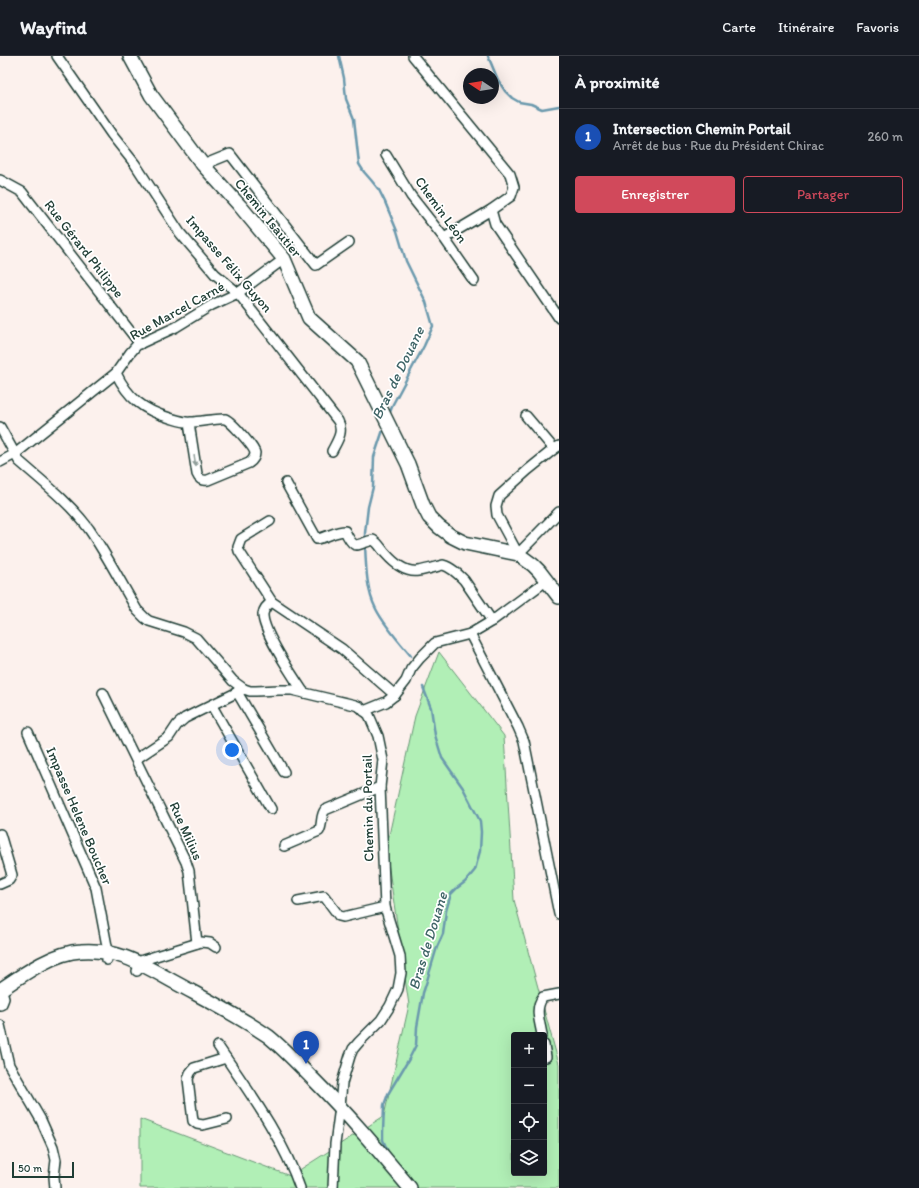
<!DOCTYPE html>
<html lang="fr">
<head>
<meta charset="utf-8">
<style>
  :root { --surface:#171b24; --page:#20242c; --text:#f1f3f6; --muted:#9ea1a6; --line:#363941; --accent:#d1495b }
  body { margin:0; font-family:Itim,sans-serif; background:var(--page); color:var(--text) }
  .controls { position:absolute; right:12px; bottom:12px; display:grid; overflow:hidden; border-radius:4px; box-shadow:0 4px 16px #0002 }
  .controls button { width:36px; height:36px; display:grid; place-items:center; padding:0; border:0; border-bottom:1px solid var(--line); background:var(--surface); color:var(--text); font:20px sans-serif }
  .compass { position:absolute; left:463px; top:12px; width:36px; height:36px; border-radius:50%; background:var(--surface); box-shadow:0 4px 16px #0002; rotate:282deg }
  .scale { position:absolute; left:12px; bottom:10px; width:62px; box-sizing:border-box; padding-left:4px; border:2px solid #1f3d34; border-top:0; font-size:11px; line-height:14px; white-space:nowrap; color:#1f3d34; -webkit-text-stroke:3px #fff; paint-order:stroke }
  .you { position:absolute; left:232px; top:694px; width:14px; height:14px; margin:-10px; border:3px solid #fff; border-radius:50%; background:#1a73e8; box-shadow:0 0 0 6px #1a73e833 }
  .badge { display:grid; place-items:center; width:26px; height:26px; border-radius:50%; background:var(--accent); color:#fff; font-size:13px; font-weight:700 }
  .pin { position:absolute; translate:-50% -33px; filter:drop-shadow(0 1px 2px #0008) }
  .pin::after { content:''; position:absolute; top:21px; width:14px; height:12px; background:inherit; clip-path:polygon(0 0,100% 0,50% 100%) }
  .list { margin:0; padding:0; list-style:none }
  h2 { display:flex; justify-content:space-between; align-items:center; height:52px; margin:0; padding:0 16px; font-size:17px }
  h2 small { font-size:13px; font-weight:400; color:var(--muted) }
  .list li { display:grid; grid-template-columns:26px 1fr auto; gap:12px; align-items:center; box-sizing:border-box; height:56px; padding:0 16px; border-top:1px solid var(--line) }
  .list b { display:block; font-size:15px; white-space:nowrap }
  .list p { margin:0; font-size:13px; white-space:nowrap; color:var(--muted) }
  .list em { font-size:13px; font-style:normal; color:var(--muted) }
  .actions { display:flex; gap:8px; padding:12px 16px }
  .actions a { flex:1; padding:9px 0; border:1px solid var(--accent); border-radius:4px; text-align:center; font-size:14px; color:var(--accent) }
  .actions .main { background:var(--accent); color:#fff }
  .icon { flex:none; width:22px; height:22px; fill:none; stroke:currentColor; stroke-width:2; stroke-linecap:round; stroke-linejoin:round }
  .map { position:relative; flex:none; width:559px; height:1132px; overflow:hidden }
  header { display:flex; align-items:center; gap:24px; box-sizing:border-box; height:56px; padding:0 20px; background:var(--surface); border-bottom:1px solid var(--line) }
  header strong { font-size:19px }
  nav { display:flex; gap:22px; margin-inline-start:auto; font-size:14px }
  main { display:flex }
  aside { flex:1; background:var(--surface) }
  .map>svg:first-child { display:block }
</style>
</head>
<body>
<header>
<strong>Wayfind</strong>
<nav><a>Carte</a><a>Itinéraire</a><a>Favoris</a></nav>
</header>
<main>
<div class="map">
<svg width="559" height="1132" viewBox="0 0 559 1132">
  <rect width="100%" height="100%" fill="#fcf1ed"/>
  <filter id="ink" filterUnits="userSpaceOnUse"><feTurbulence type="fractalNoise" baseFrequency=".025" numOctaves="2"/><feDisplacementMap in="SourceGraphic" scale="8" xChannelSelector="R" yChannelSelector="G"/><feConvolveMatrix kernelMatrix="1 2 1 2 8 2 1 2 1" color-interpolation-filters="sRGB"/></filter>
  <g filter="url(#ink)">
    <path fill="#b1efb6" stroke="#689675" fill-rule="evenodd" d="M439,596l65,84 10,164 45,164v124h-419v-69l150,57 94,-60 25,-111 -23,-156 29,-133zM514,979h30v138h-30z"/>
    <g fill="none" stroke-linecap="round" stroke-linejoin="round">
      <g stroke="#6b99ad" stroke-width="2.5">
        <polyline points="339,0 344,22 346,43 354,63 359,108 364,116 371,124 379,134 385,146 397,175 406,205 426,246 433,270 424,290 393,348 389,359"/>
        <polyline points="488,0 498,24 505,35 512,42 519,46 531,48 542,53 559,50"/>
        <polyline points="365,483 365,477 368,451 373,431 374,401 384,371"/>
        <path d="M365,488c1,21 1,46 11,65 8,16 24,34 35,47"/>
        <polyline points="389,1098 383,1084 383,1076 384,1049 388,1038 409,1003 416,989 417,971 423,937 426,928 437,891 443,878 446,855 451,838 457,832 465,826 475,814 480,795 481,776 480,765 463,732 442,702 435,679 431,652 423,631"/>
      </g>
      <g stroke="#1f3d34" stroke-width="12">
        <g id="street">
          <path d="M57,0l55,79 23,29 45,69 35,41 23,19 100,128c6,11 -1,20 -6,30"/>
          <polyline points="413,0 510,118 514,131 511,140 491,154 444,182"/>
          <polyline points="386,99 411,140 444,182 474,225"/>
          <polyline points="203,109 230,98 316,209 349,186"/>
          <polyline points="0,124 22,136 140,288"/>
          <polyline points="491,154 495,168 559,262"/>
          <path d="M116,317c12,25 27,37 54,45 7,2 15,5 21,4 8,0 28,-4 34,-3 5,1 29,28 30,34 0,4 -2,7 -6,10l-41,17c-6,1 -9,-1 -11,-6l-8,-51"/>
          <polyline points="526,360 554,393"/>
          <path d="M0,371l15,27 4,7c24,21 51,42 70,68 18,26 32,54 48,81l8,8 4,3 35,11 12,6 37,43 11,8 6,2h6l23,-1h13l63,15 5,2 9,8 9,21 5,24 -3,27 5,120 15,49 1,17 -3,16 -8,17 -9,14 -22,22 -6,7 -3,7 -8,27 -2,24 -5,37 -2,44"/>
          <polyline points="559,390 554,393 528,414 499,440 496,450 497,459 518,498 559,456"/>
          <polyline points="0,406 15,398 116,317 130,297 137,289 176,271 212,249 238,237 284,203"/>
          <path d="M286,427l31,56c10,-2 19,-8 28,-8 10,21 11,13 28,9 6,3 8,9 13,14 8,9 19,19 32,17 8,-1 17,-4 25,-6 8,2 15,9 21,15l28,41"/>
          <polyline points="270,465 241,483 238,491 239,495 272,546 342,593 395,639"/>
          <path d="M272,546c-5,3 -8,6 -9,12 -1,17 31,64 41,79"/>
          <polyline points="470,578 518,671 524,685 559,858"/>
          <polyline points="237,636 284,716"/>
          <polyline points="103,637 186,806 189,815 197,887"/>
          <polyline points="212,650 271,753"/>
          <polyline points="364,655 386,646 395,639 406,625 411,613 420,602 435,587 470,578 492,565 546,525"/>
          <polyline points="28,676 96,832 107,890 107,904"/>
          <polyline points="136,703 169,681 177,669 185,662 244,633"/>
          <polyline points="0,778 12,819 9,824 0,828"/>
          <path d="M284,790l35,-15c4,-7 1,-15 6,-21l55,-23"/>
          <polyline points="298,845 324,840 339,860 343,861 385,851"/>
          <polyline points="137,915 140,908 143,904 201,886 210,887 216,891"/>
          <polyline points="0,969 9,1009 41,1064 53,1091 56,1104 54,1121 55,1132"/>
          <path d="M542,979c-2,-14 -8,-26 1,-38l16,-3"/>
          <polyline points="544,989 546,1001"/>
          <path d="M218,990c31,46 64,90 82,142"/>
          <polyline points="226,1002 194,1012 190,1017 188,1023 193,1065 197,1068 203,1069 227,1063"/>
        </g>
      </g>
      <g stroke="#1f3d34" stroke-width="16">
        <g id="secondary">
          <polyline points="130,0 151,39 203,109 240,150 284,203 309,262 357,305 408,408 423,449 429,461 439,471 451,480 465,487 518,498 533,509 539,515 559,541"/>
          <path d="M0,934c22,-15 54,-38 81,-39 37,-3 64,15 95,32 31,17 63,33 92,53 15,12 32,30 46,44 34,34 65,71 96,108"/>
          <polyline points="0,935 2,942 0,947"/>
        </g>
      </g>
      <use href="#street" stroke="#fff" stroke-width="9"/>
      <use href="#secondary" stroke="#fff" stroke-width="13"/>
    </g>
    <defs><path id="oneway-solid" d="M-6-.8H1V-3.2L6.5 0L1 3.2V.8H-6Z"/></defs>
    <use fill="#8f9e9a" href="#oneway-solid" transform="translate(195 405) rotate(81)"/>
  </g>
  <g text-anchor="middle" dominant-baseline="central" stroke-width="3.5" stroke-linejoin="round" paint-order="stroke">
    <g font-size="14" fill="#1f3d34" stroke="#fff">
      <text transform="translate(441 154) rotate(54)">Chemin Léon</text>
      <text transform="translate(268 162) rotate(51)">Chemin Isautier</text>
      <text transform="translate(84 193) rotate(52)">Rue Gérard Philippe</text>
      <text transform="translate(229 208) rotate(49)">Impasse Félix Guyon</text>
      <text transform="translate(177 255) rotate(-29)">Rue Marcel Carné</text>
      <text transform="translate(368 752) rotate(-91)">Chemin du Portail</text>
      <text transform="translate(79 760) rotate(67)">Impasse Helene Boucher</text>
      <text transform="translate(186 775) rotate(66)">Rue Milius</text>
    </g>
    <g font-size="15" font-style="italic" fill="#3e6466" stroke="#fff">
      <text transform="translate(398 317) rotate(-64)">Bras de Douane</text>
      <text transform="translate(428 885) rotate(-73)">Bras de Douane</text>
    </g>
  </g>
</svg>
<div class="controls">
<button>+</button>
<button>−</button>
<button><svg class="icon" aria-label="locate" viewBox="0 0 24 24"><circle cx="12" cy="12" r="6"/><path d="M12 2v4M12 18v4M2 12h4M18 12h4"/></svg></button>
<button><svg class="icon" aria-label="layers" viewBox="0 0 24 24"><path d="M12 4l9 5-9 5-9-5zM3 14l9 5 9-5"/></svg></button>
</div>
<svg class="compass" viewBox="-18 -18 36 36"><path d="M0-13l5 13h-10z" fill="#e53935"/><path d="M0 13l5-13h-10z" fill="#9ea1a6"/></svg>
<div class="scale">50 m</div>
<div class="you"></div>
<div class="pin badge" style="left:306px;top:1008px;background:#1a4fb4">1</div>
</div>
<aside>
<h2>À proximité<small></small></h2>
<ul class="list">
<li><span class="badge" style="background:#1a4fb4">1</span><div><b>Intersection Chemin Portail</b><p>Arrêt de bus · Rue du Président Chirac</p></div><em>260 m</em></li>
</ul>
<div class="actions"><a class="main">Enregistrer</a><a>Partager</a></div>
</aside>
</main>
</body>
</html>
